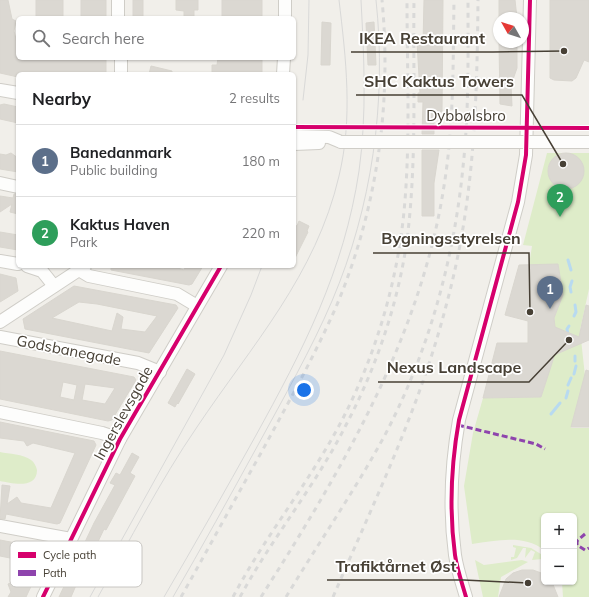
<!DOCTYPE html>
<html lang="en">
<head>
<meta charset="utf-8">
<style>
  :root { --surface:#fff; --page:#f6f6f6; --text:#202124; --muted:#757577; --line:#e0e0e0; --accent:#b45309 }
  body { margin:0; font-family:Mulish,sans-serif; background:var(--page); color:var(--text) }
  .controls { position:absolute; right:12px; bottom:12px; display:grid; overflow:hidden; border-radius:6px; box-shadow:0 1px 3px #0004 }
  .controls button { width:36px; height:36px; display:grid; place-items:center; padding:0; border:0; border-bottom:1px solid var(--line); background:var(--surface); color:var(--text); font:20px sans-serif }
  .compass { position:absolute; left:493px; top:12px; width:36px; height:36px; border-radius:50%; background:var(--surface); box-shadow:0 1px 3px #0004; rotate:309deg }
  .you { position:absolute; left:304px; top:390px; width:14px; height:14px; margin:-10px; border:3px solid #fff; border-radius:50%; background:#1a73e8; box-shadow:0 0 0 6px #1a73e833 }
  .badge { display:grid; place-items:center; width:26px; height:26px; border-radius:50%; background:var(--accent); color:#fff; font-size:13px; font-weight:700 }
  .pin { position:absolute; translate:-50% -33px; filter:drop-shadow(0 1px 2px #0008) }
  .pin::after { content:''; position:absolute; top:21px; width:14px; height:12px; background:inherit; clip-path:polygon(0 0,100% 0,50% 100%) }
  .list { margin:0; padding:0; list-style:none }
  h2 { display:flex; justify-content:space-between; align-items:center; height:52px; margin:0; padding:0 16px; font-size:17px }
  h2 small { font-size:13px; font-weight:400; color:var(--muted) }
  .list li { display:grid; grid-template-columns:26px 1fr auto; gap:12px; align-items:center; box-sizing:border-box; height:72px; padding:0 16px; border-top:1px solid var(--line) }
  .list b { display:block; font-size:15px; white-space:nowrap }
  .list p { margin:0; font-size:13px; white-space:nowrap; color:var(--muted) }
  .list em { font-size:13px; font-style:normal; color:var(--muted) }
  .icon { flex:none; width:22px; height:22px; fill:none; stroke:currentColor; stroke-width:2; stroke-linecap:round; stroke-linejoin:round }
  .map { position:relative; flex:none; width:589px; height:597px; overflow:hidden }
  .search { position:absolute; background:var(--surface); box-shadow:0 1px 3px #0004; left:16px; top:16px; width:280px; height:44px; display:flex; align-items:center; gap:10px; box-sizing:border-box; padding:0 14px; border-radius:6px; color:var(--muted); font-size:15px }
  .panel { position:absolute; background:var(--surface); box-shadow:0 1px 3px #0004; left:16px; top:72px; width:280px; height:196px; border-radius:6px }
  .map>svg:first-child { display:block }
</style>
</head>
<body>
<div class="map">
<svg width="589" height="597" viewBox="0 0 589 597">
  <rect width="100%" height="100%" fill="#f1efea"/>
  <g fill="#deecc9" fill-rule="evenodd">
    <path d="M547,153h42v136l-9,41 5,46 -14,52h18v169h-26l-1,-15h12v-66h-30v34c-21,-16 -47,-9 -72,-6l-8,-58 9,-53 10,-35 58,-1 16,-53 -3,-26 9,-23 -5,-30h-29l3,-19 -9,-1zM564,153c25,4 2,60 -14,25 -6,-12 3,-22 14,-25z"/>
    <path d="M0,452c9,2 23,2 31,8 3,2 5,6 6,10 0,20 -26,13 -37,11z"/>
    <polygon points="513,545 531,548 544,556 542,559 532,560 535,552 531,550 525,558 526,548 523,548 517,558 511,560 511,557 514,557 516,548 513,547"/>
    <polygon points="475,560 484,565 522,560 528,562 501,577 498,597 483,597"/>
  </g>
  <g fill="none" stroke-linecap="round" stroke-linejoin="round">
    <g stroke="#b8daf0" stroke-width="3">
      <polyline points="568,260 571,270"/>
      <polyline points="571,292 570,287 572,281"/>
      <polyline points="574,316 576,312 575,305"/>
      <polyline points="568,335 567,329 569,326"/>
      <polyline points="575,356 575,361"/>
      <polyline points="574,374 576,366"/>
      <polyline points="568,385 571,378"/>
      <polyline points="566,398 568,391"/>
      <polyline points="551,414 560,403"/>
    </g>
  </g>
  <g fill="#dbd8d2" stroke="#d9d6cf" fill-rule="evenodd">
    <polygon points="0,0 8,0 12,19 16,21 14,31 18,47 18,58 106,58 106,74 18,74 18,77 0,73"/>
    <rect x="36" y="0" width="27" height="18"/>
    <rect x="81" y="0" width="25" height="18"/>
    <rect x="133" y="0" width="10" height="18"/>
    <polygon points="176,0 198,0 198,10 194,10 194,18 184,18 184,11 176,10"/>
    <rect x="222" y="0" width="40" height="18"/>
    <polygon points="424,0 443,0 442,112 434,112 434,134 422,134 423,102 418,102 418,93 420,93 417,42 423,43"/>
    <polygon points="499,0 515,0 517,18 499,18"/>
    <polygon points="550,0 589,0 589,62 584,60 576,78 572,81 554,80 550,78"/>
    <polygon points="322,22 331,23 330,65 321,65"/>
    <polygon points="374,22 376,65 368,65 366,23"/>
    <polygon points="499,42 517,42 517,68 511,85 512,106 500,104"/>
    <polygon points="218,58 262,58 262,74 212,74 212,65 217,65"/>
    <polygon points="151,66 172,71 172,74 149,74"/>
    <polygon points="4,104 18,107 18,123 0,119 0,105"/>
    <polygon points="422,150 439,150 434,183 434,216 422,216"/>
    <polygon points="11,153 18,158 18,172 0,169 0,154 6,155"/>
    <circle cx="566" cy="171" r="18"/>
    <polygon points="14,194 18,194 18,214 10,212 12,204 0,212 0,196 13,198"/>
    <polygon points="299,221 309,226 307,231 308,232 294,260 294,225 297,226"/>
    <polygon points="0,232 18,235 18,250 0,247"/>
    <polygon points="558,264 563,295 554,318 555,327 579,337 586,305 589,306 589,340 552,356 554,357 541,397 483,398 497,343 528,343 528,321 505,315 519,265"/>
    <polygon points="111,266 171,266 184,270 186,266 203,266 192,284 189,285 111,270"/>
    <polygon points="0,274 16,278 18,291 0,302"/>
    <path d="M74,286l102,19 2,3 -29,45 -124,-24 -2,-10zM79,302l18,2 60,12 -12,16 -24,-3 2,-12 -6,-4 -5,18 -60,-13z"/>
    <path d="M0,351l134,26 2,3 -24,40 -4,1 -108,-22zM63,382l14,3 -3,15 -14,-3zM85,384l30,4 -10,16 -23,-4z"/>
    <polygon points="187,369 195,374 178,404 177,403 175,407 168,403"/>
    <polygon points="586,370 589,371 589,427 571,427"/>
    <polygon points="0,422 94,441 96,445 60,523 57,524 6,514 5,519 0,519 2,485 10,486 7,504 17,497 21,503 51,508 75,453 33,443 27,446 24,441 0,438"/>
    <polygon points="132,453 139,457 130,473 135,476 106,530 104,529 86,567 88,568 83,577 77,583 71,597 59,597 94,523 115,485 110,483 116,473 120,475"/>
    <polygon points="0,540 32,546 42,563 26,597 8,597 11,592 8,584 16,581 25,561 0,556"/>
    <polygon points="522,570 533,570 544,574 544,582 552,582 558,597 499,597 506,579 513,573"/>
  </g>
  <g fill="none" stroke-linecap="round" stroke-linejoin="round">
    <g stroke="#cfcdc7" stroke-width="14">
      <g id="minor">
        <polyline points="118,0 118,18"/>
        <polyline points="285,18 285,0"/>
        <polyline points="121,74 121,58"/>
        <polyline points="283,74 284,58"/>
        <polyline points="0,90 18,93"/>
        <polyline points="294,136 329,137 341,142"/>
        <polyline points="294,144 319,143"/>
        <polyline points="0,183 18,187"/>
        <polyline points="0,261 18,264"/>
        <polyline points="27,266 42,271 54,286"/>
        <polyline points="79,270 89,276 177,294 197,306"/>
        <polyline points="0,322 85,266"/>
        <polyline points="0,337 138,363 160,372"/>
        <polyline points="0,412 102,433 120,439"/>
        <polyline points="0,526 71,539"/>
        <polyline points="43,597 120,439 221,266"/>
        <path d="M466,597c-4,-14 -9,-28 -11,-42 -6,-45 -4,-90 4,-135l59,-218 8,-47 4,-155"/>
      </g>
    </g>
    <use href="#minor" stroke="#fdfdfc" stroke-width="12"/>
    <g stroke="#d9d9d8" stroke-width="1">
      <polyline points="303,100 308,55 309,0"/>
      <polyline points="90,597 224,355 251,295 262,266"/>
      <path d="M98,597c32,-57 62,-116 99,-170 55,-82 119,-152 142,-251 14,-58 7,-117 0,-176"/>
      <path d="M164,597c31,-53 61,-106 91,-160 48,-87 89,-166 104,-266 8,-57 5,-114 2,-171"/>
      <path d="M173,597c29,-50 57,-101 85,-152 26,-48 53,-95 74,-144 40,-94 55,-199 44,-301"/>
    </g>
    <g stroke="#d9d9d8" stroke-width="3" stroke-dasharray="5 5" stroke-linecap="butt">
      <path d="M181,597c27,-48 53,-96 80,-144 26,-48 53,-96 75,-146 41,-97 56,-203 46,-307"/>
      <path d="M233,597c32,-61 76,-114 108,-175 32,-61 54,-131 62,-201 8,-72 4,-148 4,-221"/>
      <path d="M240,597c32,-59 76,-112 106,-172 30,-57 52,-121 61,-185 10,-79 6,-160 7,-240"/>
      <path d="M261,597c80,-126 160,-260 183,-411 10,-62 9,-124 10,-186"/>
      <path d="M286,597c33,-55 70,-108 100,-164 43,-83 68,-174 77,-266 6,-55 5,-112 5,-167"/>
      <path d="M333,597c41,-95 87,-190 113,-291 28,-103 31,-199 32,-306"/>
    </g>
    <g stroke="#cfcdc7" stroke-width="14" stroke-linecap="butt">
      <polyline id="minor-bridge" points="341,142 589,142"/>
    </g>
    <use href="#minor-bridge" stroke="#fdfdfc" stroke-width="12"/>
    <g stroke="#8e44ad" stroke-width="3" stroke-dasharray="6 3" stroke-linecap="butt">
      <polyline points="458,425 536,444 545,449"/>
      <polyline points="585,534 577,541 577,545 585,550 589,548"/>
    </g>
    <g stroke="#fff" stroke-width="6">
      <g id="cycleway">
        <polyline points="294,127 589,128"/>
        <polyline points="43,597 120,439 221,266"/>
        <path d="M466,597c-4,-14 -9,-28 -11,-42 -6,-45 -4,-90 4,-135l59,-218 8,-47 4,-155"/>
      </g>
    </g>
    <use href="#cycleway" stroke="#d6006c" stroke-width="4"/>
  </g>
  <g text-anchor="middle" dominant-baseline="central" stroke-width="3.5" stroke-linejoin="round" paint-order="stroke">
    <g font-size="15" fill="#474035" stroke="#fff">
      <text x="466" y="115">Dybbølsbro</text>
      <text transform="translate(69 350) rotate(11)">Godsbanegade</text>
      <text transform="translate(123 413) rotate(-61)">Ingerslevsgade</text>
    </g>
  </g>
  <rect x="10" y="541" width="132" height="46" rx="6" fill="#fff" stroke="#c8c6c2" stroke-width="1"/>
  <rect x="18" y="552" width="18" height="6" fill="#d6006c"/>
  <rect x="18" y="570" width="18" height="6" fill="#8e44ad"/>
  <g font-size="11" fill="#474035">
    <text x="43" y="559">Cycle path</text>
    <text x="43" y="577">Path</text>
  </g>
  <path fill="none" stroke="#474035" stroke-width="1.5" d="M564 51L493 52H351M563 164L522 95H356M530 312L529 253H373M569 340L529 382H378M528 583L464 580H327"/>
  <g fill="#474035" stroke="#fff" stroke-width="1.5">
    <circle cx="564" cy="51" r="4"/>
    <circle cx="563" cy="164" r="4"/>
    <circle cx="530" cy="312" r="4"/>
    <circle cx="569" cy="340" r="4"/>
    <circle cx="528" cy="583" r="4"/>
  </g>
  <g font-size="16" text-anchor="middle" font-weight="bold" fill="#474035" stroke="#fff" stroke-width="3.5" stroke-linejoin="round" paint-order="stroke">
    <text x="422" y="44">IKEA Restaurant</text>
    <text x="439" y="87">SHC Kaktus Towers</text>
    <text x="451" y="244">Bygningsstyrelsen</text>
    <text x="454" y="373">Nexus Landscape</text>
    <text x="396" y="572">Trafiktårnet Øst</text>
  </g>
</svg>
<div class="controls">
<button>+</button>
<button>−</button>
</div>
<svg class="compass" viewBox="-18 -18 36 36"><path d="M0-13l5 13h-10z" fill="#e53935"/><path d="M0 13l5-13h-10z" fill="#757577"/></svg>
<div class="you"></div>
<div class="pin badge" style="left:550px;top:309px;background:#5c6f8a">1</div>
<div class="pin badge" style="left:560px;top:217px;background:#2e9e5b">2</div>
<div class="search"><svg class="icon" aria-label="search" viewBox="0 0 24 24"><circle cx="10" cy="10" r="6"/><path d="M15 15l6 6"/></svg>Search here</div>
<section class="panel">
<h2>Nearby<small>2 results</small></h2>
<ul class="list">
<li><span class="badge" style="background:#5c6f8a">1</span><div><b>Banedanmark</b><p>Public building</p></div><em>180 m</em></li>
<li><span class="badge" style="background:#2e9e5b">2</span><div><b>Kaktus Haven</b><p>Park</p></div><em>220 m</em></li>
</ul>
</section>
</div>
</body>
</html>
